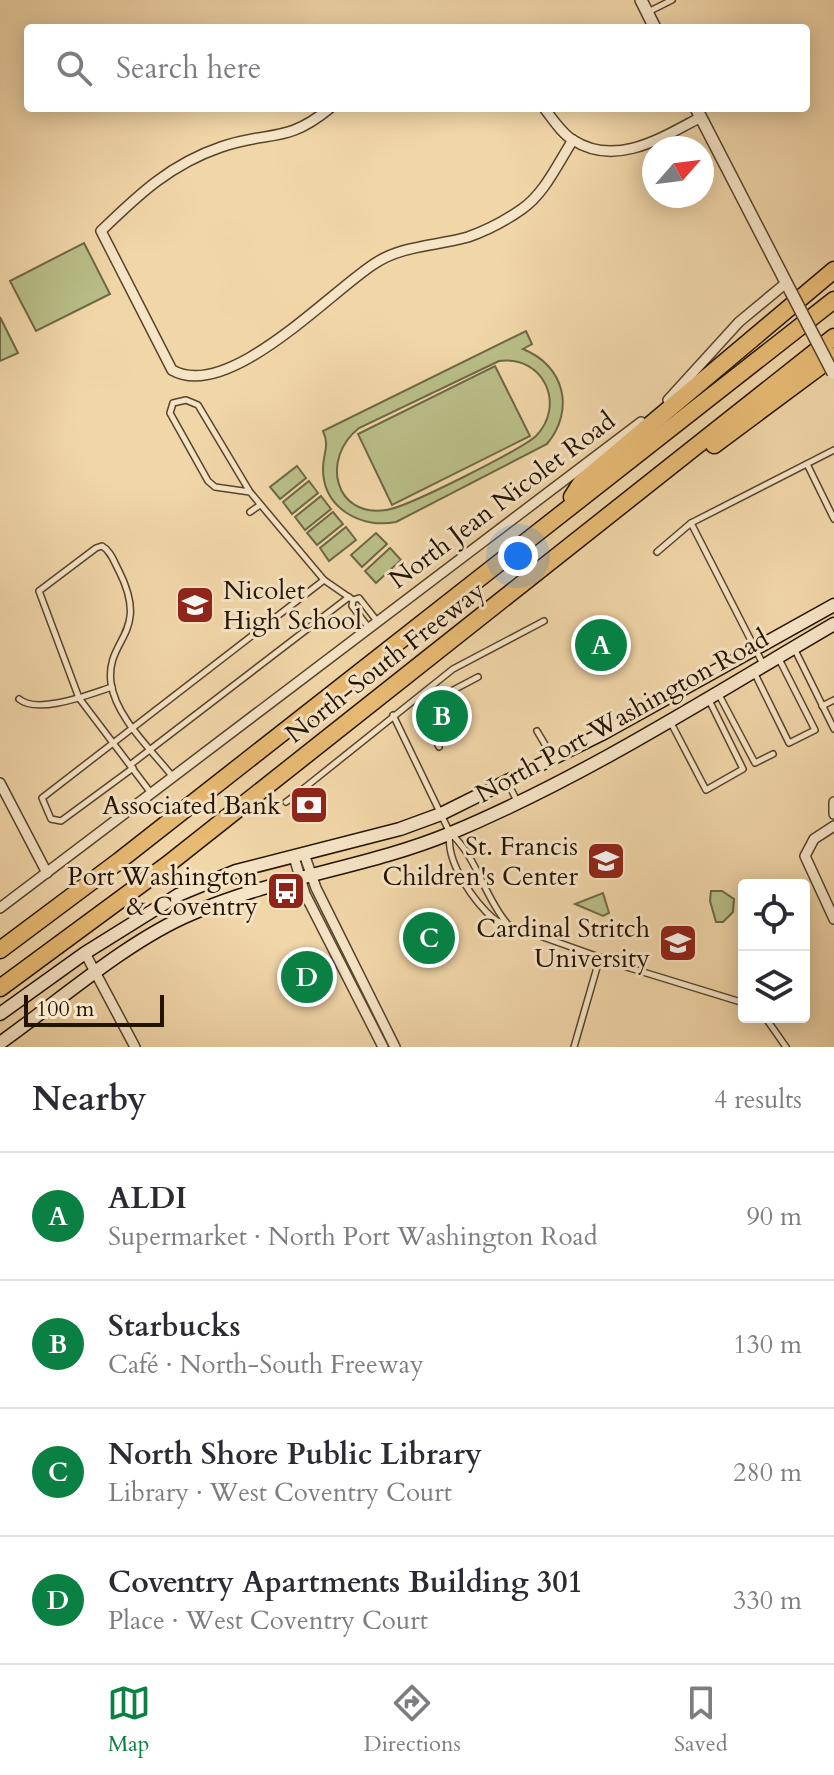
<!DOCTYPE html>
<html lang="en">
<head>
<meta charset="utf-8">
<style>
  :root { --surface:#fff; --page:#f7f7f7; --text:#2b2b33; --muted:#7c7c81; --line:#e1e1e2; --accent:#0b8043 }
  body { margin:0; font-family:Cardo,serif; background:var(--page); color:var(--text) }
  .controls { position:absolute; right:24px; bottom:24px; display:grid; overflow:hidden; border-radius:8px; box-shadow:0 4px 20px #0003 }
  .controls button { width:72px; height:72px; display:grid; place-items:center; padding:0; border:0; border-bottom:2px solid var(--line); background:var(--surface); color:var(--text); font:40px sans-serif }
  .compass { position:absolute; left:642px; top:136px; width:72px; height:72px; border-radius:50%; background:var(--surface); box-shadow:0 4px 20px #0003; rotate:62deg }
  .scale { position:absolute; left:24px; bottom:20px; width:140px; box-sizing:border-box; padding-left:8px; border:4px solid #231302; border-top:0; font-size:22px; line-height:28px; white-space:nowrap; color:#231302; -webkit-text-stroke:6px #f6e4c6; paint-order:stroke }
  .you { position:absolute; left:518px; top:556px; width:28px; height:28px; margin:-20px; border:6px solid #fff; border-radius:50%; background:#1a73e8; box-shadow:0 0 0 12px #1a73e833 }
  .badge { display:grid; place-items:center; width:52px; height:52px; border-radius:50%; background:var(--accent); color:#fff; font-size:26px; font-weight:700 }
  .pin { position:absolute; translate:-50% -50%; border:4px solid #fff; box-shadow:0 2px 8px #0006 }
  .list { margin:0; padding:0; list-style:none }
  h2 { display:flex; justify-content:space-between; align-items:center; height:104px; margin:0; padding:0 32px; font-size:34px }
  h2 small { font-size:26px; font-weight:400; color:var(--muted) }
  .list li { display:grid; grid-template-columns:52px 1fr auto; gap:24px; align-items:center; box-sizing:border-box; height:128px; padding:0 32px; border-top:2px solid var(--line) }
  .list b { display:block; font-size:30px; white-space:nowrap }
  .list p { margin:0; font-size:26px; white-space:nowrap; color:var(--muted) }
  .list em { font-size:26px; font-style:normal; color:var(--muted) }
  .icon { flex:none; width:44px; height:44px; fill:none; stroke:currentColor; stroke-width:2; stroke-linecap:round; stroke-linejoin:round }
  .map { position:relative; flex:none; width:834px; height:1047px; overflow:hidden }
  .search { position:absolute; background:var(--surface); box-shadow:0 4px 20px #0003; left:24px; right:24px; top:24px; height:88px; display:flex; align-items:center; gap:20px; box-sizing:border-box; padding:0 28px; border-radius:8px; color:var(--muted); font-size:30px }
  .sheet { height:616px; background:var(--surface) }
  nav { display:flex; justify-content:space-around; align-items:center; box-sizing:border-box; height:112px; border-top:2px solid var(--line); background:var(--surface); font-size:22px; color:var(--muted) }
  nav a { display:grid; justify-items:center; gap:4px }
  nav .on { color:var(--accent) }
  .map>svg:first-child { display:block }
</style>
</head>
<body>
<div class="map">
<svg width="834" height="1047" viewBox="0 0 834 1047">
  <rect width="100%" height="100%" fill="#f1d6a8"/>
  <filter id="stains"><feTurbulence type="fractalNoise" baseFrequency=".0025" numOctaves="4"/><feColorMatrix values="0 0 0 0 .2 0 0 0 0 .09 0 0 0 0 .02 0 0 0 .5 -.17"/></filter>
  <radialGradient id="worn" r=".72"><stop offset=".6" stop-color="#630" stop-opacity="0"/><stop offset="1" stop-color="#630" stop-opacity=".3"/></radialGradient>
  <g fill="#b9be88" stroke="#6e6845" stroke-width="2" fill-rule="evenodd">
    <polygon points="84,243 110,294 36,331 10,281"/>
    <polygon points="0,317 18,353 0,361"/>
    <path d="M526,331l6,13 -9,5c42,17 52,61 24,95l-151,78c-35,7 -73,-14 -73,-53 0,-16 7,-23 0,-38zM499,361c45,-6 67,44 37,75 -16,14 -130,72 -150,74 -51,8 -66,-51 -27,-82z"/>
    <polygon points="495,366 530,436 392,505 358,434"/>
    <polygon points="297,466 306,478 280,499 270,487"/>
    <polygon points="309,481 318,493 292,514 283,502"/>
    <polygon points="321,496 331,509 305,530 295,517"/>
    <polygon points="333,512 343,524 317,545 307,533"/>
    <polygon points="346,527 356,540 329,561 320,548"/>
    <polygon points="376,533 387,544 362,567 351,555"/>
    <polygon points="390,548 401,560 376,583 365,571"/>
    <polygon points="711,891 722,891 734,899 733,912 723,922 716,922 710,901"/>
    <polygon points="603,893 609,913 603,916 575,904"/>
  </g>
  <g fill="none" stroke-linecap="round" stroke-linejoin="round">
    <g stroke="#56442c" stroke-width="8">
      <g id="service">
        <polyline points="648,12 672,0"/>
        <polyline points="807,464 834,519"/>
        <polyline points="250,492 215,487 208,481 170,413 173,403 186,400 198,405 250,492 324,580 353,600"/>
        <polyline points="250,512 260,505"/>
        <polyline points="657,552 691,523"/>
        <polyline points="369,628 352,606 353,600 359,598 377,621"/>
        <polyline points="794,648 834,729"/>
        <polyline points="763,664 691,523 834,450"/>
        <polyline points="754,672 789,743 815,730 778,657"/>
        <polyline points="718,693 755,763 773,754"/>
        <path d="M19,699c19,16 71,-5 93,-12"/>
        <polyline points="822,706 834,700"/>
        <path d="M393,715l57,118c26,22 34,63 56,89"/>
        <polyline points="670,721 706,790 743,769 709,700"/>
        <polyline points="537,731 553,758"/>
        <polyline points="439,747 423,715 423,706 478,677"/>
        <polyline points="130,765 349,597"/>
        <polyline points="133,768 61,821 51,819 42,798 324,580"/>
        <polyline points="508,783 517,801"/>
        <polyline points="303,789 453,669 544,621"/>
        <path d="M151,793l-72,-95 -40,-107 57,-43 6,-2c9,5 12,16 17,25 32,64 -14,67 -8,112 5,35 41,67 61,93"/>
        <polyline points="286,802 297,794"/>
        <path d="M450,834c-5,28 25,69 45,86l135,48 114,35"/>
        <polyline points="765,1017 786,1047"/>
        <polyline points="574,1047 600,957"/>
      </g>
    </g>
    <g stroke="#56442c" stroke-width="12">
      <g id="minor">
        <path d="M330,108c-45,37 -61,22 -109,39 -50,17 -82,47 -120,84l71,139c56,32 157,-77 202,-106 28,-19 63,-18 94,-27 20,-7 37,-16 54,-28 23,-16 36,-46 51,-69"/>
        <path d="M544,108c8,10 18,26 29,32 43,28 90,-3 128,-23"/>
        <polyline points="668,400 739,322 786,283"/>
        <polyline points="0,783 47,873"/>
        <polyline points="834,802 834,814"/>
        <polyline points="834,826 814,839 805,856 834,919"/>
        <polyline points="304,854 316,888 395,1047"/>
        <polyline points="294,857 305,894 383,1047"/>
        <polyline points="0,908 641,422"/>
        <polyline points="85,953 135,1047"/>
      </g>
    </g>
    <g stroke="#56442c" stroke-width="14">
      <g id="tertiary">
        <polyline points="641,0 655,28"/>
        <polyline points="696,108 791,292"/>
      </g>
    </g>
    <g stroke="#231302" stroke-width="15">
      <g id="secondary">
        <polyline points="0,1014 85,953 178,895 236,871 400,829 441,814 604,733 834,605"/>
        <path d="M0,1043c58,-41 127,-102 191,-129 83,-37 176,-46 260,-81 134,-56 258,-136 383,-209"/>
      </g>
    </g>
    <g stroke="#231302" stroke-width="19">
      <g id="motorway">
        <polyline points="714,445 834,356"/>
        <polyline points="572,497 581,483 834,270"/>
        <polyline points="0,950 119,861 834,300"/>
        <polyline points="0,988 167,865 834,337"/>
      </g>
    </g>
    <use href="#service" stroke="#f6e4c6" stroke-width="5"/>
    <use href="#minor" stroke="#f6e4c6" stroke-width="9"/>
    <use href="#tertiary" stroke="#f6e4c6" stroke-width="11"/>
    <use href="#secondary" stroke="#f6e4c6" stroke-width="12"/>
    <use href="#motorway" stroke="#e8bb74" stroke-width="16"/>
    <g stroke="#56442c" stroke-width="14" stroke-linecap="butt">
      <polyline id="tertiary-bridge" points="791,292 833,373"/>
    </g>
    <use href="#tertiary-bridge" stroke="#f6e4c6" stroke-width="11"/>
  </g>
  <defs>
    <g id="school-square" transform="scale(2)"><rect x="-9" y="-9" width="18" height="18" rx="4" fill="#8f2418" stroke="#f6e4c6"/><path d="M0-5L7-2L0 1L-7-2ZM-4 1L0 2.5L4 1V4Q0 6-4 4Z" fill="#fff"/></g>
    <g id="bank-square" transform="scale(2)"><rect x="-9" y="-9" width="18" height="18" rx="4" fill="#8f2418" stroke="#f6e4c6"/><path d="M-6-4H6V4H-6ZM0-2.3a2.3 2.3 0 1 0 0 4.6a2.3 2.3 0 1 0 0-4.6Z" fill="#fff"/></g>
    <g id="bus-square" transform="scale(2)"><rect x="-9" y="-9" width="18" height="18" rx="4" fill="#8f2418" stroke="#f6e4c6"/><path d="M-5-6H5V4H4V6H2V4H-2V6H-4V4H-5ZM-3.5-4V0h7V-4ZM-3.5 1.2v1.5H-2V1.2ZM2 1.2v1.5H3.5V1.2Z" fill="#fff"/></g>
  </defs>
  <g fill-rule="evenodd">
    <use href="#school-square" x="195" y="605"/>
    <use href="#bank-square" x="309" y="805"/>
    <use href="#school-square" x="606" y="861"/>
    <use href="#bus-square" x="286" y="891"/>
    <use href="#school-square" x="678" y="943"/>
  </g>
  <g text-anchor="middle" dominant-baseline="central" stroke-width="6" stroke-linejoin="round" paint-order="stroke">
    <g font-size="26" fill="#231302" stroke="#f6e4c6">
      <text transform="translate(502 500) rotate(-37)">North Jean Nicolet Road</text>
      <text transform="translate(385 662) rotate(-38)">North-South Freeway</text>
      <text transform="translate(622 716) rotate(-29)">North Port Washington Road</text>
    </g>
    <g font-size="26" fill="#231302" stroke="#f6e4c6" text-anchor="end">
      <text x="223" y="590" text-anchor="start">Nicolet<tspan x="223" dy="30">High School</tspan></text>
      <text x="281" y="805">Associated Bank</text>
      <text x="578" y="846">St. Francis<tspan x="578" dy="30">Children's Center</tspan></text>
      <text x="258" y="876">Port Washington<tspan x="258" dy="30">&amp; Coventry</tspan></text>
      <text x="650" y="928">Cardinal Stritch<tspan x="650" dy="30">University</tspan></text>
    </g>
  </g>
  <rect width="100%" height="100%" filter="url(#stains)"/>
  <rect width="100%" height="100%" fill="url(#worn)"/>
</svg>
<div class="controls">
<button><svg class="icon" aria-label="locate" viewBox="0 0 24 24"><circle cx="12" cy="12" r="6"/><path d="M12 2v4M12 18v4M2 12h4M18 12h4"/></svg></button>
<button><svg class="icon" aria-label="layers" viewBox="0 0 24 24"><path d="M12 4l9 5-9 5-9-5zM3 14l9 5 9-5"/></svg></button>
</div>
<svg class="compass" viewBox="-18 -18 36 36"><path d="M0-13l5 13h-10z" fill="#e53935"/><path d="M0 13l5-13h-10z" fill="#7c7c81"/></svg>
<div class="scale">100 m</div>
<div class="you"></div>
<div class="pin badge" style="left:601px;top:645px">A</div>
<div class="pin badge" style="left:442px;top:716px">B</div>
<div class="pin badge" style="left:429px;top:938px">C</div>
<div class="pin badge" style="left:307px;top:977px">D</div>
<div class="search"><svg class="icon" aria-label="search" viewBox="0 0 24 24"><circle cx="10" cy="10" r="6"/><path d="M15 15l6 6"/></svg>Search here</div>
</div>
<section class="sheet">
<h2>Nearby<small>4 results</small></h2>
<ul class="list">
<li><span class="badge">A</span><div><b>ALDI</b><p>Supermarket · North Port Washington Road</p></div><em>90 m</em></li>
<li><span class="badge">B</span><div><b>Starbucks</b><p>Café · North-South Freeway</p></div><em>130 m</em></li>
<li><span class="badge">C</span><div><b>North Shore Public Library</b><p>Library · West Coventry Court</p></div><em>280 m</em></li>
<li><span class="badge">D</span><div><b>Coventry Apartments Building 301</b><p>Place · West Coventry Court</p></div><em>330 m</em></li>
</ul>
</section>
<nav>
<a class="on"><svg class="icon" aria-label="map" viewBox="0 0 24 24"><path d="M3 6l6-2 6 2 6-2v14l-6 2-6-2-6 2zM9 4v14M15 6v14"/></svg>Map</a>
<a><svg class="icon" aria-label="directions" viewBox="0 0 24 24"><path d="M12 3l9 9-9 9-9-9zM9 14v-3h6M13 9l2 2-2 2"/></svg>Directions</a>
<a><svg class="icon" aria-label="saved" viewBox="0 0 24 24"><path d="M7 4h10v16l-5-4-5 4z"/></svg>Saved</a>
</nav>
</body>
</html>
